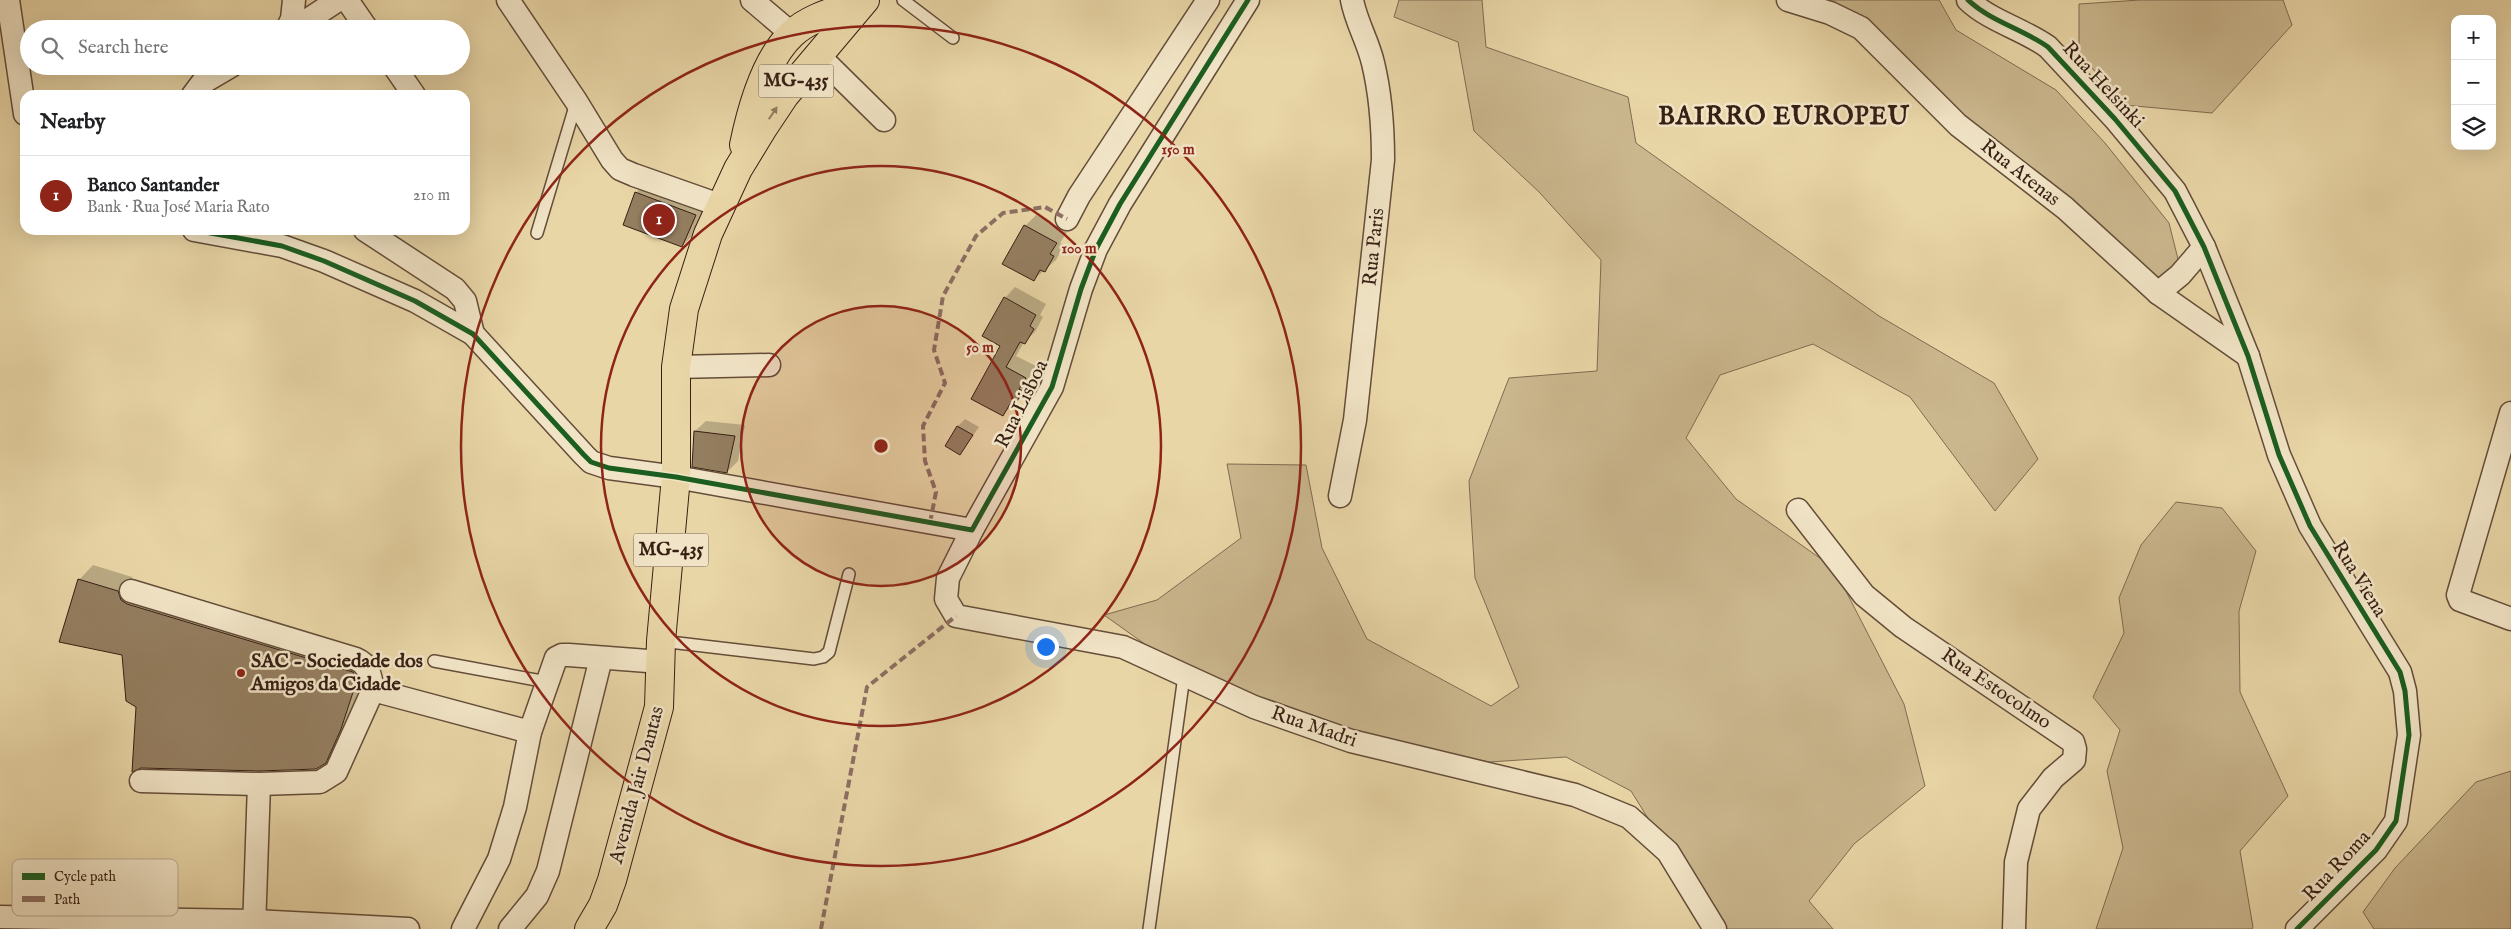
<!DOCTYPE html>
<html lang="en">
<head>
<meta charset="utf-8">
<style>
  :root { --surface:#fff; --page:#f2f2f2; --text:#202124; --muted:#757577; --line:#e0e0e0; --accent:#8f2418 }
  body { margin:0; font-family:"IM FELL English",serif; background:var(--page); color:var(--text) }
  .controls { position:absolute; right:15px; top:15px; display:grid; overflow:hidden; border-radius:10px; box-shadow:0 5px 20px #0002 }
  .controls button { width:45px; height:45px; display:grid; place-items:center; padding:0; border:0; border-bottom:1px solid var(--line); background:var(--surface); color:var(--text); font:25px sans-serif }
  .you { position:absolute; left:1045px; top:646px; width:18px; height:18px; margin:-12px; border:4px solid #fff; border-radius:50%; background:#1a73e8; box-shadow:0 0 0 8px #1a73e833 }
  .badge { display:grid; place-items:center; width:32px; height:32px; border-radius:50%; background:var(--accent); color:#fff; font-size:16px; font-weight:700 }
  .pin { position:absolute; translate:-50% -50%; border:2px solid #fff; box-shadow:0 1px 5px #0006 }
  .list { margin:0; padding:0; list-style:none }
  h2 { display:flex; justify-content:space-between; align-items:center; height:65px; margin:0; padding:0 20px; font-size:21px }
  h2 small { font-size:16px; font-weight:400; color:var(--muted) }
  .list li { display:grid; grid-template-columns:32px 1fr auto; gap:15px; align-items:center; box-sizing:border-box; height:80px; padding:0 20px; border-top:1px solid var(--line) }
  .list b { display:block; font-size:19px; white-space:nowrap }
  .list p { margin:0; font-size:16px; white-space:nowrap; color:var(--muted) }
  .list em { font-size:16px; font-style:normal; color:var(--muted) }
  .icon { flex:none; width:28px; height:28px; fill:none; stroke:currentColor; stroke-width:2; stroke-linecap:round; stroke-linejoin:round }
  .map { position:relative; flex:none; width:2511px; height:929px; overflow:hidden }
  .search { position:absolute; background:var(--surface); box-shadow:0 5px 20px #0002; left:20px; top:20px; width:450px; height:55px; display:flex; align-items:center; gap:12px; box-sizing:border-box; padding:0 18px; border-radius:28px; color:var(--muted); font-size:19px }
  .panel { position:absolute; background:var(--surface); box-shadow:0 5px 20px #0002; left:20px; top:90px; width:450px; height:145px; border-radius:15px }
  .map>svg:first-child { display:block }
</style>
</head>
<body>
<div class="map">
<svg width="2511" height="929" viewBox="0 0 2511 929">
  <rect width="100%" height="100%" fill="#e9d6a7"/>
  <filter id="stains"><feTurbulence type="fractalNoise" baseFrequency=".004" numOctaves="4"/><feColorMatrix values="0 0 0 0 .2 0 0 0 0 .09 0 0 0 0 .02 0 0 0 .5 -.17"/></filter>
  <radialGradient id="worn" r=".72"><stop offset=".6" stop-color="#630" stop-opacity="0"/><stop offset="1" stop-color="#630" stop-opacity=".3"/></radialGradient>
  <g fill="#cbb78e" stroke="#816b51">
    <polygon points="1399,0 1482,0 1486,47 1628,97 1636,143 1879,316 1994,383 2038,459 1995,511 1910,397 1813,344 1720,375 1686,438 1736,499 1834,568 1904,704 1925,786 1854,844 1809,901 1833,929 1717,929 1631,791 1566,757 1489,762 1336,730 1163,657 1104,615 1157,600 1241,538 1227,464 1306,465 1322,548 1367,639 1491,706 1519,687 1475,578 1469,481 1509,378 1597,371 1601,260 1539,192 1474,131 1458,42 1394,17"/>
    <polygon points="1813,0 1939,0 1956,30 2056,90 2105,143 2169,223 2178,259 2168,279 2135,271 1834,7"/>
    <polygon points="2140,0 2283,0 2292,25 2212,113 2124,105 2079,53 2079,4"/>
    <polygon points="2176,502 2222,508 2256,551 2239,611 2240,692 2288,796 2240,851 2253,927 2252,929 2096,929 2123,848 2107,771 2120,730 2093,697 2124,633 2119,598 2141,545"/>
    <polygon points="2511,771 2511,929 2374,929 2363,912 2395,868 2476,782"/>
  </g>
  <g fill="#0003">
    <polygon points="646,182 705,204 693,235 682,246 636,193"/>
    <polygon points="1036,215 1067,232 1060,243 1064,245 1056,260 1033,280 1025,226"/>
    <polygon points="1015,287 1046,304 1040,315 1043,317 1035,332 1024,342 1016,356 1036,366 1029,378 1033,380 1025,394 1003,414 1005,298"/>
    <polygon points="965,419 979,427 960,454 958,426"/>
    <polygon points="706,421 745,425 738,461 727,472 695,431"/>
    <polygon points="93,565 132,577 135,585 371,664 340,747 325,762 138,707 123,653 79,580"/>
  </g>
  <g fill="#947e60" stroke="#371f14">
    <polygon points="635,192 696,215 682,247 623,225"/>
    <polygon points="1024,225 1057,243 1050,254 1054,256 1045,272 1040,270 1034,281 1002,264"/>
    <polygon points="1004,297 1036,315 1030,326 1034,329 1025,344 1020,342 1006,367 1026,378 1019,389 1023,391 1014,406 1010,404 1003,416 971,399 1000,346 982,336"/>
    <polygon points="957,426 973,435 960,455 945,446"/>
    <polygon points="694,431 735,436 727,473 692,467"/>
    <polygon points="78,579 118,591 121,600 127,604 353,672 357,680 341,729 326,763 316,769 259,771 141,768 132,772 136,707 126,701 122,655 59,642"/>
  </g>
  <g fill="none" stroke-linecap="round" stroke-linejoin="round">
    <g stroke="#644d39" stroke-width="14">
      <g id="lane">
        <polyline points="903,0 953,38"/>
        <polyline points="537,233 576,103"/>
        <polyline points="661,641 814,659 823,657 829,652 849,574"/>
        <polyline points="434,661 547,682"/>
        <polyline points="1149,929 1184,676"/>
      </g>
    </g>
    <g stroke="#644d39" stroke-width="25">
      <g id="street">
        <polyline points="8,0 25,114"/>
        <polyline points="347,0 367,29"/>
        <polyline points="508,0 576,101 612,160 620,169 634,175 722,206"/>
        <polyline points="752,0 792,34"/>
        <polyline points="1788,0 1830,13 1861,28 1958,125 2065,208 2158,293 2248,356"/>
        <path d="M1968,0c22,21 55,29 80,47l67,72 60,72 29,56 44,109 31,99 31,71 90,146 5,19 4,44 -13,86 -20,29 -79,79"/>
        <polyline points="287,29 292,19 294,0"/>
        <polyline points="294,29 338,0"/>
        <polyline points="818,55 884,120"/>
        <polyline points="394,66 414,95"/>
        <polyline points="193,95 202,83 231,66"/>
        <polyline points="1067,219 1079,196 1208,0"/>
        <polyline points="194,230 282,246 324,261 415,301 473,334 584,455 591,462 609,468 676,477 972,530 1052,387 1081,289 1096,249 1120,204 1248,0"/>
        <polyline points="365,230 455,289 465,301 473,334"/>
        <polyline points="2158,293 2180,275 2204,247"/>
        <polyline points="676,367 769,365"/>
        <polyline points="2511,413 2458,595 2460,600 2511,619"/>
        <path d="M1340,496l15,-76 28,-260c0,-33 -2,-64 -10,-97 -5,-22 -17,-41 -21,-63"/>
        <polyline points="1798,510 1864,595 1903,627 2073,742 2075,749 2074,760 2053,778 2029,809 2016,862 2014,929"/>
        <polyline points="972,530 948,578 946,599 956,616 1123,647 1254,707 1351,741 1575,795 1629,817 1668,852 1715,929"/>
        <path d="M131,591l225,68c14,6 14,17 17,31"/>
        <polyline points="141,781 259,784 320,782 336,772 373,690 530,732"/>
        <polyline points="0,917 254,921 408,929"/>
        <polyline points="254,929 259,784"/>
        <polyline points="463,929 499,859 515,807 530,732 556,658 562,655 569,655 661,662"/>
        <polyline points="510,929 537,896 548,871 601,658"/>
      </g>
    </g>
    <g stroke="#371f14" stroke-width="30">
      <g id="primary">
        <path d="M744,145c7,-34 21,-86 48,-111 18,-17 47,-24 69,-32"/>
        <polyline points="589,929 603,905 612,880 659,707 661,641 676,477 676,367 684,309 708,234 738,169 763,128 785,95 865,0"/>
      </g>
    </g>
    <use href="#lane" stroke="#f1e4c6" stroke-width="11"/>
    <use href="#street" stroke="#f1e4c6" stroke-width="22"/>
    <use href="#primary" stroke="#e9d6a7" stroke-width="28"/>
    <g stroke="#8d6e63" stroke-width="4" stroke-dasharray="8 4" stroke-linecap="butt">
      <polyline points="930,523 936,492 925,461 923,426 945,383 934,350 943,296 976,236 1003,213 1045,207 1067,219"/>
      <polyline points="821,929 867,687 956,616"/>
    </g>
    <g stroke="#f1e4c6" stroke-width="8">
      <g id="cycleway">
        <path d="M1968,0c22,21 55,29 80,47l67,72 60,72 29,56 44,109 31,99 31,71 90,146 5,19 4,44 -13,86 -20,29 -79,79"/>
        <polyline points="194,230 282,246 324,261 415,301 473,334 584,455 591,462 609,468 676,477 972,530 1052,387 1081,289 1096,249 1120,204 1248,0"/>
      </g>
    </g>
    <use href="#cycleway" stroke="#1b5e20" stroke-width="5"/>
  </g>
  <defs><path id="oneway-solid" d="M-6-.8H1V-3.2L6.5 0L1 3.2V.8H-6Z" transform="scale(1.25)"/></defs>
  <use fill="#907a5e" href="#oneway-solid" transform="translate(773 113) rotate(-56)"/>
  <circle cx="881" cy="446" r="140" fill="#8f2418" fill-opacity=".12"/>
  <g fill="none" stroke="#8f2418" stroke-width="2.5">
    <circle cx="881" cy="446" r="140"/>
    <circle cx="881" cy="446" r="280"/>
    <circle cx="881" cy="446" r="420"/>
  </g>
  <circle fill="#8f2418" stroke="#f1e4c6" stroke-width="2" cx="241" cy="673" r="5"/>
  <g text-anchor="middle" dominant-baseline="central" stroke-width="5" stroke-linejoin="round" paint-order="stroke">
    <g fill="#f1e4c6" stroke="#6f5a49" stroke-width="1">
      <rect x="758.5" y="64.5" width="75" height="33" rx="4"/>
      <rect x="633.5" y="533.5" width="75" height="33" rx="4"/>
    </g>
    <g font-size="19" font-weight="bold" fill="#371f14">
      <text x="796" y="81">MG-435</text>
      <text x="671" y="550">MG-435</text>
    </g>
    <g font-size="20" fill="#371f14" stroke="#f1e4c6">
      <text transform="translate(2103 85) rotate(47)">Rua Helsinki</text>
      <text transform="translate(2020 173) rotate(38)">Rua Atenas</text>
      <text transform="translate(1374 247) rotate(-84)">Rua Paris</text>
      <text transform="translate(1022 404) rotate(-64)">Rua Lisboa</text>
      <text transform="translate(2359 579) rotate(58)">Rua Viena</text>
      <text transform="translate(1996 689) rotate(34)">Rua Estocolmo</text>
      <text transform="translate(1314 727) rotate(19)">Rua Madri</text>
      <text transform="translate(637 785) rotate(-75)">Avenida Jair Dantas</text>
      <text transform="translate(2337 866) rotate(-47)">Rua Roma</text>
    </g>
    <g font-size="20" font-weight="bold" fill="#371f14" stroke="#f1e4c6" text-anchor="start">
      <text x="251" y="661">SAC - Sociedade dos<tspan x="251" dy="23">Amigos da Cidade</tspan></text>
    </g>
    <g font-size="25" font-weight="bold" letter-spacing="1" fill="#371f14" stroke="#f1e4c6">
      <text x="1784" y="117">BAIRRO EUROPEU</text>
    </g>
  </g>
  <rect x="12" y="859" width="166" height="57" rx="8" fill="#f1e4c6" stroke="#b9a991" stroke-width="1"/>
  <rect x="22" y="873" width="23" height="7" fill="#1b5e20"/>
  <rect x="22" y="896" width="23" height="6" fill="#8d6e63"/>
  <g font-size="14" fill="#371f14">
    <text x="54" y="881">Cycle path</text>
    <text x="54" y="904">Path</text>
  </g>
  <circle cx="881" cy="446" r="8" fill="#8f2418" stroke="#f1e4c6" stroke-width="2.5"/>
  <g font-size="15" text-anchor="middle" font-weight="bold" fill="#8f2418" stroke="#f1e4c6" stroke-width="5" stroke-linejoin="round" paint-order="stroke">
    <text x="1178" y="154">150 m</text>
    <text x="1079" y="253">100 m</text>
    <text x="980" y="352">50 m</text>
  </g>
  <rect width="100%" height="100%" filter="url(#stains)"/>
  <rect width="100%" height="100%" fill="url(#worn)"/>
</svg>
<div class="controls">
<button>+</button>
<button>−</button>
<button><svg class="icon" aria-label="layers" viewBox="0 0 24 24"><path d="M12 4l9 5-9 5-9-5zM3 14l9 5 9-5"/></svg></button>
</div>
<div class="you"></div>
<div class="pin badge" style="left:659px;top:220px">1</div>
<div class="search"><svg class="icon" aria-label="search" viewBox="0 0 24 24"><circle cx="10" cy="10" r="6"/><path d="M15 15l6 6"/></svg>Search here</div>
<section class="panel">
<h2>Nearby<small></small></h2>
<ul class="list">
<li><span class="badge">1</span><div><b>Banco Santander</b><p>Bank · Rua José Maria Rato</p></div><em>210 m</em></li>
</ul>
</section>
</div>
</body>
</html>
